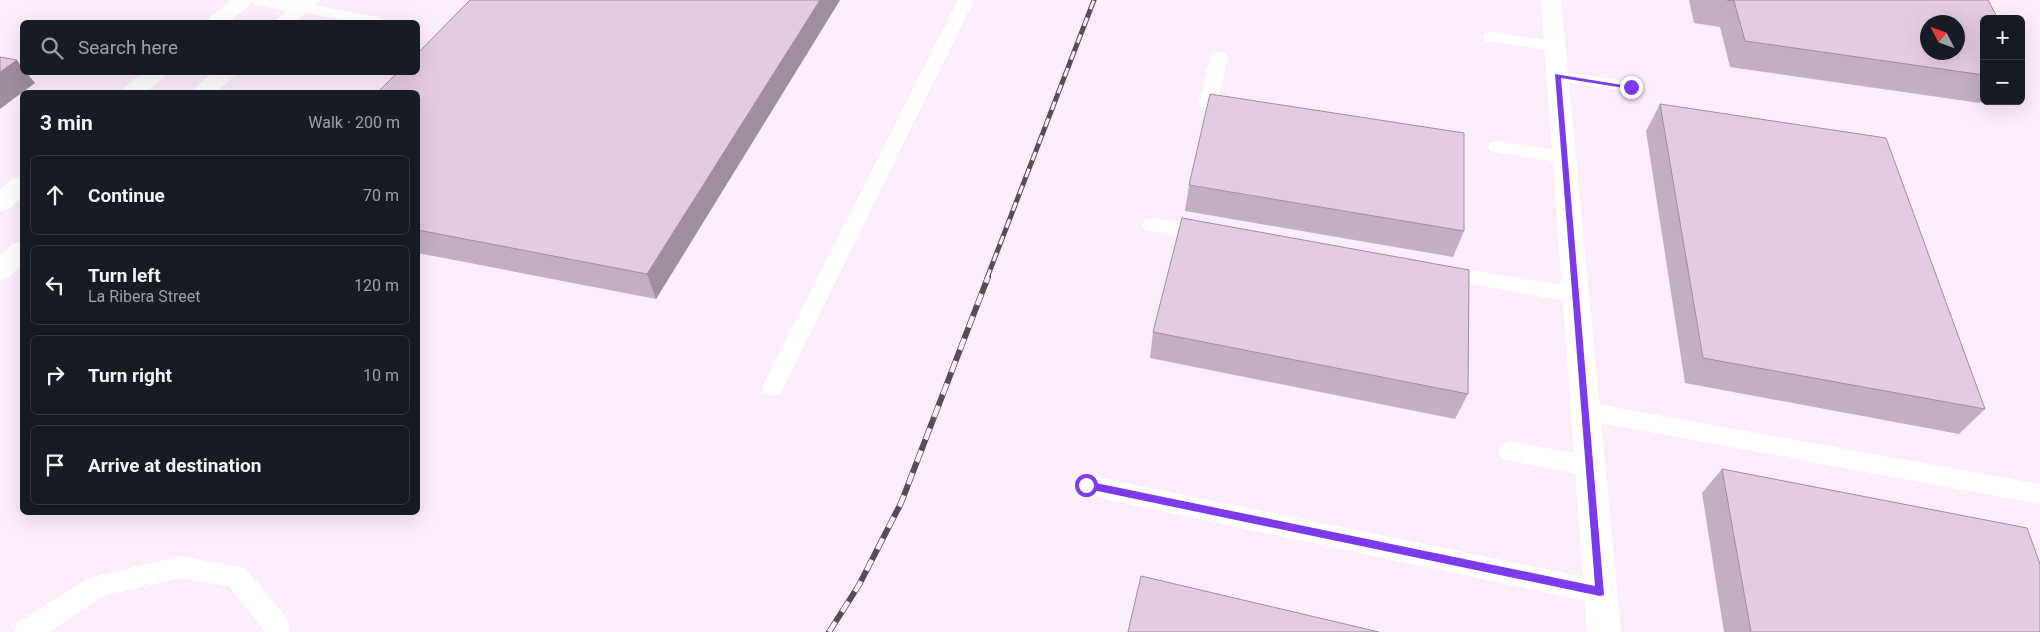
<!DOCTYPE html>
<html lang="en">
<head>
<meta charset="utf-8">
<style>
  :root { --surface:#171b24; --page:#242831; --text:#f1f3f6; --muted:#9ea1a6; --line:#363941 }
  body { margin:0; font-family:Roboto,sans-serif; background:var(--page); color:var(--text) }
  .controls { position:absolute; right:15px; top:15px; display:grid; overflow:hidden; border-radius:8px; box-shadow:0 5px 20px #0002 }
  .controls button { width:45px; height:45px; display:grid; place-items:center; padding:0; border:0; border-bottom:1px solid var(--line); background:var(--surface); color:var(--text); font:25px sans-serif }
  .compass { position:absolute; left:1920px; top:15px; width:45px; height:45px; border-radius:50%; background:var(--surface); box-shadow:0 5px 20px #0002; rotate:312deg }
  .stop { position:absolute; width:15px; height:15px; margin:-11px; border:4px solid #7c3aed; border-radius:50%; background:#fff }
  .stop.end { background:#7c3aed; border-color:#fff; box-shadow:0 1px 5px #0008 }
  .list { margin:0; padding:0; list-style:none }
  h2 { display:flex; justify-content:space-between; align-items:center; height:65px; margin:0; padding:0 20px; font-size:21px }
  h2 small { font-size:16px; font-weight:400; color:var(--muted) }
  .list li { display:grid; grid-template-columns:32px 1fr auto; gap:15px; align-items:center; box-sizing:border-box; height:80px; margin:0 10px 10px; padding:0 10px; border:1px solid var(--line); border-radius:8px }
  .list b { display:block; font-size:19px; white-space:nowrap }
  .list p { margin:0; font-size:16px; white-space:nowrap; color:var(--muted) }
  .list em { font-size:16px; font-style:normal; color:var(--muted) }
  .icon { flex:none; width:28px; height:28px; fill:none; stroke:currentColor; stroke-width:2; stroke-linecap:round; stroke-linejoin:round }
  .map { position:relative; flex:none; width:2040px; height:632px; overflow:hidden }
  .search { position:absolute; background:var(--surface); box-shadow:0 5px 20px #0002; left:20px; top:20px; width:400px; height:55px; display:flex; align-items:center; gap:12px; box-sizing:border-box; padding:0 18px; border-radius:8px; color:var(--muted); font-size:19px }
  .panel { position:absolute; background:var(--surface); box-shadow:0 5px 20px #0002; left:20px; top:90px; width:400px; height:425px; border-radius:8px }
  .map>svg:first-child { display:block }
</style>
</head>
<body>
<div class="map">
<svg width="2040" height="632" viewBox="0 0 2040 632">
  <rect width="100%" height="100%" fill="#fcedfb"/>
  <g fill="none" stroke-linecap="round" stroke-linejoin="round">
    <g fill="#fff" fill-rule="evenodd">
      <polygon points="958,0 974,0 781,393 773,396 765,393 762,387"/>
      <polygon points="301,3 378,17 384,19 386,22 354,22 295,11 293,8"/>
      <polygon points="1491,32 1555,41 1561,42 1563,46 1561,50 1555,51 1485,41 1483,37 1485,33"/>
      <polygon points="1219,52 1225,53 1228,57 1217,103 1214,107 1202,107 1199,103 1210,57 1213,53"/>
      <polygon points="1557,71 1631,82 1637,83 1640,87 1637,91 1631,92 1551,80 1548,76 1551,72"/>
      <polygon points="1497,141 1564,151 1571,153 1573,157 1571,161 1564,163 1490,151 1488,147 1490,143"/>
      <polygon points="1152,218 1208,227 1215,229 1218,234 1215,239 1208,241 1145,230 1142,225 1145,220"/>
      <polygon points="1440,265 1576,287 1583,290 1586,295 1583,300 1576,303 1433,277 1430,272 1433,267"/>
      <polygon points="1585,402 2040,484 2040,504 1585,420 1577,418 1574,411 1577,404"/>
      <polygon points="1510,441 1590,456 1598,459 1602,466 1598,473 1590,476 1510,461 1502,458 1498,451 1502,444"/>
      <polygon points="1086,475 1600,580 1609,584 1613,592 1609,600 1600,604 1086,495 1078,492 1074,485 1078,478"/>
      <polygon points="180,556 245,568 286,617 291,632 265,632 229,586 180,578 104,596 49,632 13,632 17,623 89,578"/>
    </g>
    <g fill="#fff" fill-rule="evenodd">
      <polygon points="251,0 292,0 308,4 312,8 308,12 301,14 254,4"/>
      <polygon points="1541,0 1561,0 1621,632 1587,632"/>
    </g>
    <g fill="#fff" fill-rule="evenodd">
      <polygon points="232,0 255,0 230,22 208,22 210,17"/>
      <polygon points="297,0 320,0 296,22 274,22"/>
      <polygon points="143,72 169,72 147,92 122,92 125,87"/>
      <polygon points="213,72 238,72 217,92 193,92 196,87"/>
      <polygon points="22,176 22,197 9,209 0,212 0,189 13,178"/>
      <polygon points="22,242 22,265 9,277 0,280 0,255 13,244"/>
    </g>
    <g stroke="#564d56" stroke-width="5">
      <polyline id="rail-far1" points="987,278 1094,0"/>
    </g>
    <g stroke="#564d56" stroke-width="6">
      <polyline id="rail" points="829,632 859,585 901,503 988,277"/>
    </g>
    <use href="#rail-far1" stroke="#fcedfb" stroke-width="3" stroke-dasharray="9" stroke-linecap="butt"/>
    <use href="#rail" stroke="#fcedfb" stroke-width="4.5" stroke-dasharray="12" stroke-linecap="butt"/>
  </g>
  <g fill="#c3afc2">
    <polygon points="840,0 656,299 418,253 418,92"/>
    <polygon points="1689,0 1988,0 1984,19 1984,98 1980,103 1730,67 1720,27 1694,23"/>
    <polygon points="1660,104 1985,409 1959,434 1685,383 1646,131"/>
    <polygon points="1189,185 1464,231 1453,257 1185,211"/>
    <polygon points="1153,332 1468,394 1455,419 1150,358"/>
    <polygon points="1722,469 2040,632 1724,632 1702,493"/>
  </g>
  <g fill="#9f8e9e">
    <polygon points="820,0 840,0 656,299 647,274"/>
    <polygon points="17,60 22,68 22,72 26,72 35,83 0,109 0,72"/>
  </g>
  <g fill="#e3cbe1" stroke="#9f8e9e" fill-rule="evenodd">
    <polygon points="470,0 820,0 647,274 418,230 418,92 378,92 398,72 418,72 418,53"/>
    <path d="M1727,0h261l10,19h-14v16l-4,-1 4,8v33l-239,-34 -11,-40zM1928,22h30v30h-30z"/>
    <polygon points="0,57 17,60 0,72"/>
    <polygon points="1210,94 1464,133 1464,231 1189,185"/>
    <polygon points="1660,104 1886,138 1985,409 1703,358"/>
    <polygon points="1182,218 1469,270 1468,394 1153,332"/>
    <polygon points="1722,469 2027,528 2040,564 2040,632 1751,632"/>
    <polygon points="1141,576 1379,632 1128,632"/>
  </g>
  <polygon fill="#7c3aed" points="1555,74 1634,87 1631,89 1561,78 1604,595 1600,596 1083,488 1083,483 1086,481 1595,586"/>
</svg>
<div class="controls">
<button>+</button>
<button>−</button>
</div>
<svg class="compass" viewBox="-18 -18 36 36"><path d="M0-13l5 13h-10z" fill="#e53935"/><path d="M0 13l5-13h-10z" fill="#9ea1a6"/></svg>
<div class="stop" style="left:1086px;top:485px"></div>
<div class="stop end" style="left:1631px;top:87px"></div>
<div class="search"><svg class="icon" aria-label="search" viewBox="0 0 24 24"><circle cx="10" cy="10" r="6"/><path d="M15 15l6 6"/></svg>Search here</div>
<section class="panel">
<h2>3 min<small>Walk · 200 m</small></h2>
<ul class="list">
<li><svg class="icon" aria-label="ahead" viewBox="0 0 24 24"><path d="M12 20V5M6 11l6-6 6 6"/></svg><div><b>Continue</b></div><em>70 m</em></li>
<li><svg class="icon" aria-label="left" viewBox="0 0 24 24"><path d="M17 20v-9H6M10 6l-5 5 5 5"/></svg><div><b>Turn left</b><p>La Ribera Street</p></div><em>120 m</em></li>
<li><svg class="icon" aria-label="right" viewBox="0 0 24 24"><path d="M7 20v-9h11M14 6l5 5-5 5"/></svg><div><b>Turn right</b></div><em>10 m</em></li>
<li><svg class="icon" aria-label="arrive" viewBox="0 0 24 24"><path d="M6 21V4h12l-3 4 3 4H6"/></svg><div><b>Arrive at destination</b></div></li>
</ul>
</section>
</div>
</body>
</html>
